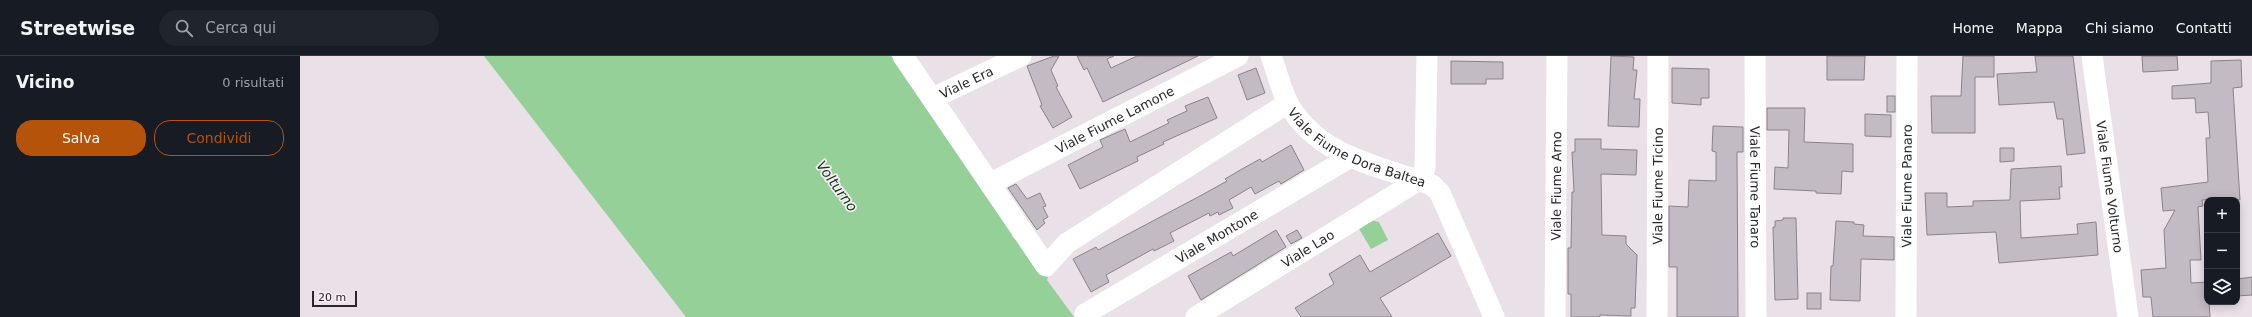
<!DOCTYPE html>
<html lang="it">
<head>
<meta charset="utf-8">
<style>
  :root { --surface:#171b24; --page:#20242c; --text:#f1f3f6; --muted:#9ea1a6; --line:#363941; --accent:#b45309 }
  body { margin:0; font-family:"DejaVu Sans",sans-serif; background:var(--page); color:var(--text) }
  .controls { position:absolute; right:12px; bottom:12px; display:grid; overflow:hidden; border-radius:8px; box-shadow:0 2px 10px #0003 }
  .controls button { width:36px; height:36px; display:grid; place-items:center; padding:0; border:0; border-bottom:1px solid var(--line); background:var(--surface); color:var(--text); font:20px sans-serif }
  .scale { position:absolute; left:12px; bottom:10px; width:45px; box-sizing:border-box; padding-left:4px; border:2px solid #2a272a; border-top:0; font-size:11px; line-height:14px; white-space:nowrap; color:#2a272a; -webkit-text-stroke:3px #f6edf5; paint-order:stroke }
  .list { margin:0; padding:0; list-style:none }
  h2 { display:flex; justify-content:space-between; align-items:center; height:52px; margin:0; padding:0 16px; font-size:17px }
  h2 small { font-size:13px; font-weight:400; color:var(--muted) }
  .actions { display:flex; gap:8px; padding:12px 16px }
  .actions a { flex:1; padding:9px 0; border:1px solid var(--accent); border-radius:16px; text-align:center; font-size:14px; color:var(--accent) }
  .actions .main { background:var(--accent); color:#fff }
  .icon { flex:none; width:22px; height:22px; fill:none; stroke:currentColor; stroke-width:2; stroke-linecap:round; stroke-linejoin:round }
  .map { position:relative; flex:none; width:1952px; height:261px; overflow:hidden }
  header { display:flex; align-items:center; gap:24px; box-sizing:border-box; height:56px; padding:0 20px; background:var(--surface); border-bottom:1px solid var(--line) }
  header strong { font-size:19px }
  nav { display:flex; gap:22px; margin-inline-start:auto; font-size:14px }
  .search { width:280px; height:36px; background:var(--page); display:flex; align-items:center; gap:10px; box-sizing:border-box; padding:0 14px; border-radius:22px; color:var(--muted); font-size:15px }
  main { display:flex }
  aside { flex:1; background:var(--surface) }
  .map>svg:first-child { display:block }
</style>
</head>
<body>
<header>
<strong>Streetwise</strong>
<div class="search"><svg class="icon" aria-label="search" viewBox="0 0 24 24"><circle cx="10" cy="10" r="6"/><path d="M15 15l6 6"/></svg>Cerca qui</div>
<nav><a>Home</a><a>Mappa</a><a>Chi siamo</a><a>Contatti</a></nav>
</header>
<main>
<aside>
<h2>Vicino<small>0 risultati</small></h2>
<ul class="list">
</ul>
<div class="actions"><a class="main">Salva</a><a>Condividi</a></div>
</aside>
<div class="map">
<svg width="1952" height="261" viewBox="0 0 1952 261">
  <rect width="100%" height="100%" fill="#e9e0e8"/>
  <g fill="#94d097">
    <path d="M184,0h407l124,175 -3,3 1,4c16,6 25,25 35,39l-1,3 27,37h-388z"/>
    <polygon points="1071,164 1079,166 1088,184 1071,193 1058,171"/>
  </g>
  <g fill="#c3bbc3" stroke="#8b838a">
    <polygon points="754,0 759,0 751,14 758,30 756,31 772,61 753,72 740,50 742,49 727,10"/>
    <polygon points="777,0 814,0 807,3 811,12 837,0 898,0 803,46 787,12 784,14"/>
    <polygon points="1311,0 1334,1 1333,14 1337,14 1334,43 1340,43 1339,71 1308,70"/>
    <polygon points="1527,0 1565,0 1564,24 1527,24"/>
    <polygon points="1663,0 1694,0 1694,21 1675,21 1675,77 1632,77 1631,40 1661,40"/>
    <polygon points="1735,0 1773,0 1785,97 1767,99 1763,63 1757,63 1754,46 1699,49 1697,18 1737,16"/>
    <polygon points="1842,0 1877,0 1878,14 1843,16"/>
    <polygon points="1941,4 1942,31 1933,32 1940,144 1902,144 1903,150 1898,151 1901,204 1890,204 1891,227 1907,226 1907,246 1909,246 1910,261 1853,261 1851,241 1843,241 1841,214 1866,212 1864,174 1875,154 1863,155 1861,132 1908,126 1906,82 1910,82 1908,56 1896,57 1895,42 1872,43 1872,30 1911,27 1911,5"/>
    <polygon points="1151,5 1203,6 1203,23 1186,23 1186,28 1151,28"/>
    <polygon points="956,12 965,37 947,44 938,19"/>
    <polygon points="1372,12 1409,13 1409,42 1401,42 1401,49 1372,47"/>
    <rect x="1587" y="40" width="8" height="16"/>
    <polygon points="908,41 917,62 863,86 864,88 837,101 838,105 780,133 768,109 803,91 800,84 825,73 830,86 869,67 867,64 887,55 885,50"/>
    <polygon points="1467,52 1505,52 1504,86 1553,88 1553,116 1542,115 1541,138 1516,137 1516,135 1474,133 1475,111 1488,112 1489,74 1467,74"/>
    <polygon points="1565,58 1591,59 1591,81 1565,80"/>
    <polygon points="1413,70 1443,71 1443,96 1437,96 1438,261 1377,261 1377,211 1369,211 1369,150 1388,151 1389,124 1416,125 1416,96 1412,95"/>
    <polygon points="1275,83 1301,83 1301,93 1337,94 1336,119 1301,118 1302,179 1326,180 1326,188 1337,199 1335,252 1331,252 1331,260 1300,259 1300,261 1271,261 1271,238 1268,238 1268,192 1271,192 1272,136 1274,136 1272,96 1275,96"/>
    <polygon points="991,89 1004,114 981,128 979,125 955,138 951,131 929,144 933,152 919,159 918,156 910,160 909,157 870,177 874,185 854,195 853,193 806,219 809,226 791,236 773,203 796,191 798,194 900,140 927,125 925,123 942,113 960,103 962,106"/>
    <polygon points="1700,92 1714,92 1714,105 1700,106"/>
    <polygon points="1761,110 1762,131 1759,131 1760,143 1720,145 1721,182 1778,178 1777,168 1796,166 1798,199 1699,207 1696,176 1627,179 1625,137 1647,137 1647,151 1673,150 1673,145 1710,144 1711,113"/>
    <polygon points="716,128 727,143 740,137 746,150 743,151 748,161 743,164 745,167 737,174 708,132"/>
    <polygon points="1483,162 1496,162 1498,243 1475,244 1473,171 1475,171 1475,165 1483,164"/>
    <polygon points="1536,165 1554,166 1554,168 1564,169 1563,180 1594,181 1594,204 1561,203 1560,245 1530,244 1531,210 1533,210"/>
    <polygon points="976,174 986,191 901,244 888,220 931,196 933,200"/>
    <polygon points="997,174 1002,182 991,188 986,180"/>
    <polygon points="1138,177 1151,200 1080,242 1092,261 1001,261 995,252 1034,228 1029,218 1060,199 1070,216"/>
    <polygon points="1952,221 1952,239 1937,240 1937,223"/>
    <rect x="1507" y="237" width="14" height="16"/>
  </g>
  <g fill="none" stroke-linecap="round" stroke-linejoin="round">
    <g stroke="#fff" stroke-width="21">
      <polyline points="603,0 746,210 767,187 988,47"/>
      <path id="s1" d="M971,0c6,16 10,34 18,49 31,53 91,61 143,80l8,8 54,124"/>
      <path id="s2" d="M1455,0l1,261"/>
      <path id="s3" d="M1792,0l36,261"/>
      <path id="s4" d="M633,42l88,-42"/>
      <path id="s5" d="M691,127l247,-127"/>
      <path id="s6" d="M785,258l264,-156"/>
      <path id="s7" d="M896,261l223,-137 4,-4 2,-9 2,-111"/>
      <path id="s8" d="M1255,261l2,-261"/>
      <path id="s9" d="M1357,261l1,-261"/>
      <path id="s10" d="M1606,261l1,-261"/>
    </g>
  </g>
  <g text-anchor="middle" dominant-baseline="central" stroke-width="3.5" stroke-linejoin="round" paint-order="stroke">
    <g font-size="13" fill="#2a272a" stroke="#f6edf5">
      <text stroke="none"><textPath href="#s4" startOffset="37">Viale Era</textPath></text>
      <text stroke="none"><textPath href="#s5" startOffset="139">Viale Fiume Lamone</textPath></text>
      <text stroke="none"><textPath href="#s1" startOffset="135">Viale Fiume Dora Baltea</textPath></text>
      <text stroke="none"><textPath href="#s8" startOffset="131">Viale Fiume Arno</textPath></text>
      <text stroke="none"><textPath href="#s9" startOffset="131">Viale Fiume Ticino</textPath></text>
      <text stroke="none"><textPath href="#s2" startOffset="131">Viale Fiume Tanaro</textPath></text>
      <text stroke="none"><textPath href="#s10" startOffset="131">Viale Fiume Panaro</textPath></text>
      <text stroke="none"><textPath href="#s3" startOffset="132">Viale Fiume Volturno</textPath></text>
      <text stroke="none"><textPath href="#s6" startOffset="153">Viale Montone</textPath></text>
      <text stroke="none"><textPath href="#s7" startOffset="131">Viale Lao</textPath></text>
    </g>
    <g font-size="14" font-style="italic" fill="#0d3813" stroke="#f6edf5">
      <text transform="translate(537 130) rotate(54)">Volturno</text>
    </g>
  </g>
</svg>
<div class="controls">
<button>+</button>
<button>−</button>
<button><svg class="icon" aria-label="layers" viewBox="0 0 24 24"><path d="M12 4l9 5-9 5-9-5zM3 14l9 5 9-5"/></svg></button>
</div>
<div class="scale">20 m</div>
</div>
</main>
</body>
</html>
